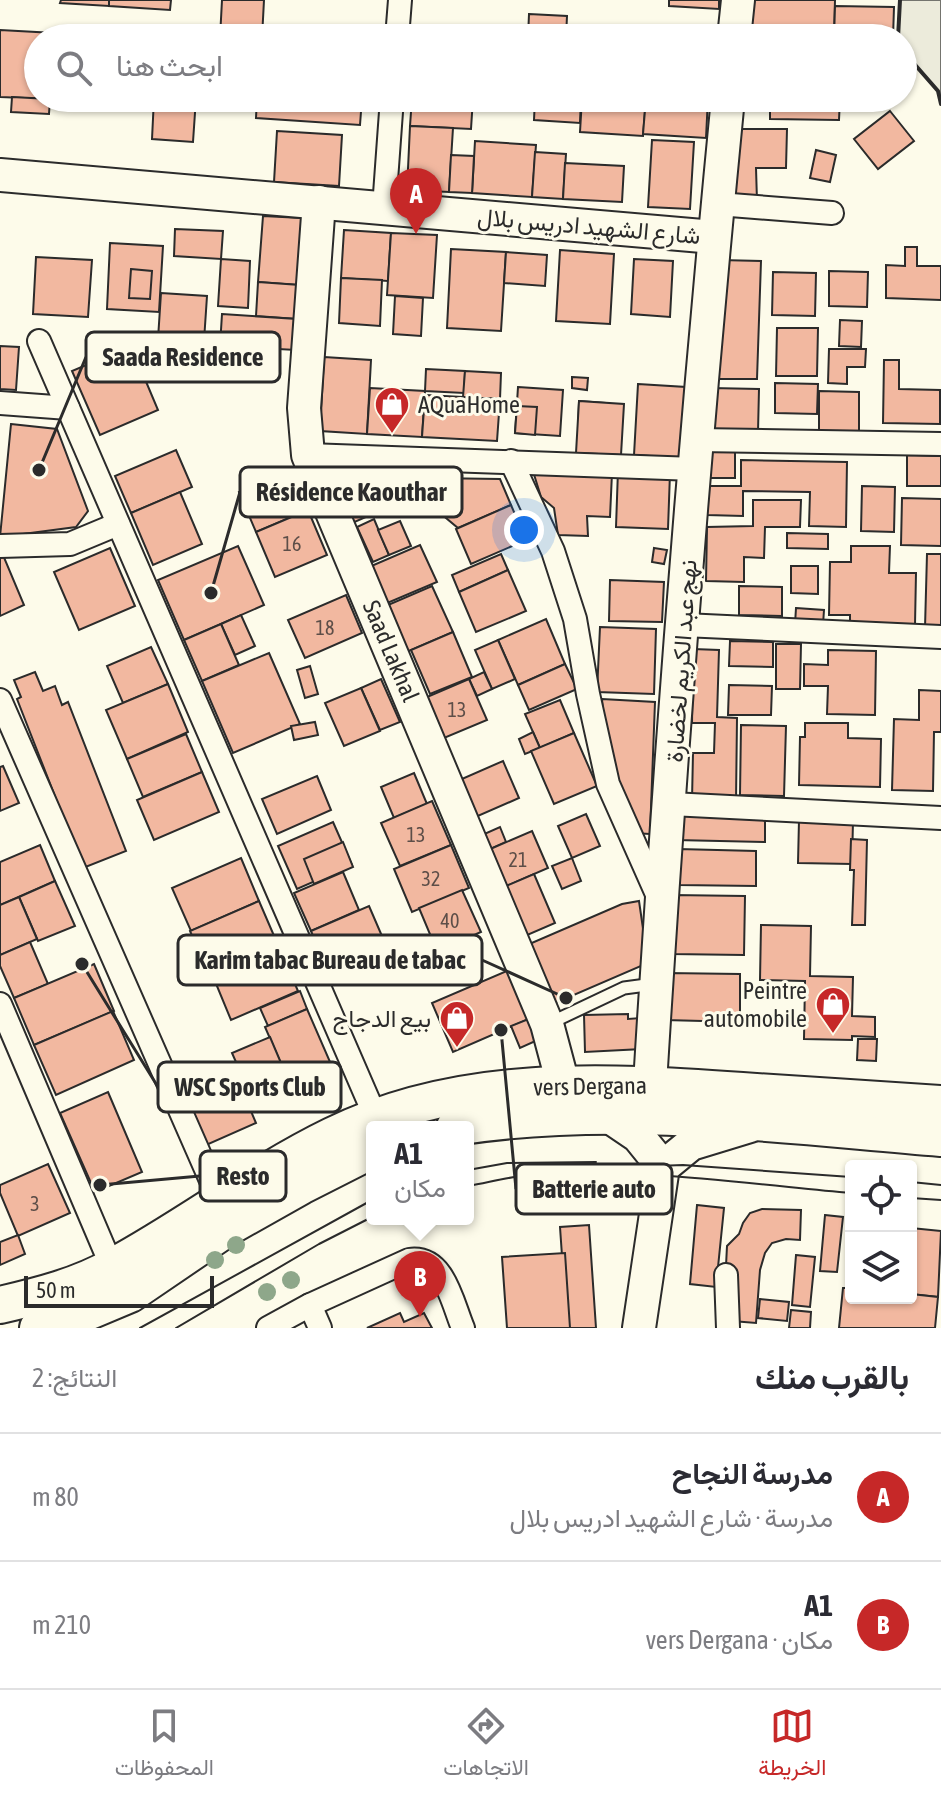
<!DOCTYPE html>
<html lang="ar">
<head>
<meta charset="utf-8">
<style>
  :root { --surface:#fff; --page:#f7f7f7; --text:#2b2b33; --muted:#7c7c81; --line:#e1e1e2; --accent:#c62828 }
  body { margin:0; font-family:"Asap Condensed",Vazirmatn,sans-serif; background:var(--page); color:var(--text); direction:rtl }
  .controls { position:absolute; right:24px; bottom:24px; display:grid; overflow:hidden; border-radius:8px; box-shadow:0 2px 6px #0004 }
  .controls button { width:72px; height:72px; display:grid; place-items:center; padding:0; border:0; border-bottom:2px solid var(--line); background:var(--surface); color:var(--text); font:40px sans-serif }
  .scale { position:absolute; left:24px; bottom:20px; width:190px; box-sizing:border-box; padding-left:8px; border:4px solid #2b2b2b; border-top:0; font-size:22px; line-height:28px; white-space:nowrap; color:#2b2b2b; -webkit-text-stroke:6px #fdfbea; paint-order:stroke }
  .you { position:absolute; left:524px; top:530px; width:28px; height:28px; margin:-20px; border:6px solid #fff; border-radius:50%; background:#1a73e8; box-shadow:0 0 0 12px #1a73e833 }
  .badge { display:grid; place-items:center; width:52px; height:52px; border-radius:50%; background:var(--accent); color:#fff; font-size:26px; font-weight:700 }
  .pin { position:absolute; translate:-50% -66px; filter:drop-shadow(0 2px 4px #0008) }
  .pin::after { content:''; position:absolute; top:42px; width:28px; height:24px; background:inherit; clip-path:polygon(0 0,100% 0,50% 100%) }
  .popup { position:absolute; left:366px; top:1121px; width:108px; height:104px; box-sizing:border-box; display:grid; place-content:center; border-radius:8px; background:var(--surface); filter:drop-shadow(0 2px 6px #0005); font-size:26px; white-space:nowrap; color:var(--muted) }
  .popup b { font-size:30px; color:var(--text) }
  .popup::after { content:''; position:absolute; left:50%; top:100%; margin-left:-16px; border:16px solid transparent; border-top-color:var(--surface) }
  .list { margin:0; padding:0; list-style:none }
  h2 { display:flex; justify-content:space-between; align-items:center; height:104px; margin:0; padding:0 32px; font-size:34px }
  h2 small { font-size:26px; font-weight:400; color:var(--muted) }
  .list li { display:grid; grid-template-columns:52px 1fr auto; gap:24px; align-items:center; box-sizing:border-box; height:128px; padding:0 32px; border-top:2px solid var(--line) }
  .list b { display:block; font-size:30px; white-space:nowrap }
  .list p { margin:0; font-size:26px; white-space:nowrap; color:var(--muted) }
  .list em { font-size:26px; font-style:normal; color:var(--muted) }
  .icon { flex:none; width:44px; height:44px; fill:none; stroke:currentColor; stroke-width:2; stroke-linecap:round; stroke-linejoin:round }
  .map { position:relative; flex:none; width:941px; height:1328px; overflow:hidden; direction:ltr }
  .search { position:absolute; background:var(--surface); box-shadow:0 2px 6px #0004; left:24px; right:24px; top:24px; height:88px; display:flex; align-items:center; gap:20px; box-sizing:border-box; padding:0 28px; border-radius:44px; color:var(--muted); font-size:30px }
  .sheet { height:360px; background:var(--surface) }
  nav { display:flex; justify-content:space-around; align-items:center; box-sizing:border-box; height:112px; border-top:2px solid var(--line); background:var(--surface); font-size:22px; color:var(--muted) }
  nav a { display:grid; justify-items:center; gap:4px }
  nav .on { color:var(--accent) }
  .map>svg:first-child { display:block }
</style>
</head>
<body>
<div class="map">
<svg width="941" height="1328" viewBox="0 0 941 1328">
  <rect width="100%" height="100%" fill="#fdfbea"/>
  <polygon fill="#ecebdb" stroke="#74746e" stroke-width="2" points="900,0 941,0 941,104 938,91 903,51 903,38 898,38"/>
  <g fill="#f2b8a0" stroke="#2b2b2b" stroke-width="2">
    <polygon points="61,0 109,0 109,6 60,3"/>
    <polygon points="109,0 171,0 170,10 109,6"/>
    <polygon points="222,0 264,0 262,38 220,38"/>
    <polygon points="669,0 719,0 719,9 669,6"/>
    <polygon points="746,0 835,0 834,38 746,38"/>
    <polygon points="835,6 894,7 893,38 834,38"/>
    <polygon points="529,14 567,16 566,38 528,38"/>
    <polygon points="0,30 54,33 53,38 38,38 38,98 50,99 0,97"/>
    <polygon points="12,97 50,99 49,114 11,112"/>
    <polygon points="154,98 196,98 193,142 152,139"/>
    <polygon points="257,98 362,98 360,125 256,118"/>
    <polygon points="412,98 473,98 471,129 410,126"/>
    <polygon points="535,98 581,98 580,123 534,120"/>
    <polygon points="582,98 646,98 643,136 580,132"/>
    <polygon points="646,98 708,98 706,138 643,134"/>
    <polygon points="770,98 840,98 839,120 770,119"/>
    <polygon points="890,111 914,141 878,169 854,139"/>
    <polygon points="410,126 453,128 449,192 407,190"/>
    <polygon points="740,129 787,129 786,168 756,168 757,201 735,199"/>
    <polygon points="277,131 342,135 339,186 274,182"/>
    <polygon points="652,140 694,142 690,209 648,207"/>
    <polygon points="475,141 536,145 532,197 472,193"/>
    <polygon points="816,150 836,155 830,182 810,178"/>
    <polygon points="535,152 566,154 563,199 532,197"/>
    <polygon points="451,155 474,156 472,193 449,192"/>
    <polygon points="565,163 624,166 622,202 563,199"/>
    <polygon points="263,216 302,218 298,285 258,282"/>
    <polygon points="175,229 223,231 221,259 174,256"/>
    <polygon points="344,230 391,233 388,281 341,278"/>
    <polygon points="391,233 437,235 433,298 387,295"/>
    <polygon points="110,243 163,246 159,312 107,309"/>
    <polygon points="905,247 917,247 917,266 941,266 941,300 886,298 886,265 905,266"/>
    <polygon points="451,249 506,252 501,331 447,328"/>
    <polygon points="560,250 614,254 610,324 556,321"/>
    <polygon points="506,252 547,255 545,286 504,283"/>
    <polygon points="36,257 92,260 88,317 33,314"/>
    <polygon points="221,259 250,261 248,308 218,306"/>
    <polygon points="634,259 673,261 670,317 631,314"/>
    <polygon points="720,260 761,261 757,379 717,379"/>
    <polygon points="131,269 152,271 150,299 129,298"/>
    <polygon points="829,271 868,272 867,307 829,306"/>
    <polygon points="773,272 816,273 815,316 772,315"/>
    <polygon points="341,278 382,280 380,326 339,323"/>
    <polygon points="258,282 300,285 297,319 256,316"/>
    <polygon points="161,293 207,296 204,341 158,339"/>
    <polygon points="395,296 423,298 421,336 393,334"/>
    <polygon points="222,314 297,319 296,350 220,346"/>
    <polygon points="840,320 862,321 861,347 839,346"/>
    <polygon points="777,328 818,328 817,376 776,376"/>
    <polygon points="0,346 19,347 16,390 0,389"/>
    <polygon points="131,346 158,410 100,435 72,371"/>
    <polygon points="829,349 866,349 865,367 847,367 847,384 828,383"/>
    <polygon points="324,357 371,360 367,434 320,431"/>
    <polygon points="884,360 899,360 899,389 940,390 940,424 883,423"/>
    <polygon points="426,369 465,371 464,393 425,391"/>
    <polygon points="465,371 501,373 500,399 463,397"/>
    <polygon points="572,377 588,378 587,390 572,388"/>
    <polygon points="775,383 818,384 817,414 775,413"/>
    <polygon points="638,384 686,387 682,458 634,455"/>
    <polygon points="518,387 563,390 560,436 515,433"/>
    <polygon points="370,388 425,391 422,437 367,434"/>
    <polygon points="711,388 759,389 758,432 710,431"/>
    <polygon points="819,391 859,392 859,433 819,432"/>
    <polygon points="425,395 500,399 497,441 422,437"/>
    <polygon points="579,401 605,403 603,428 578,427"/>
    <polygon points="579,401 624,404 621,455 576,453"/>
    <polygon points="517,406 537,407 535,435 515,433"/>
    <polygon points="11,424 57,429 88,511 76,527 0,537"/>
    <polygon points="176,450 192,487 131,513 115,476"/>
    <polygon points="709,451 735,452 735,478 708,478"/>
    <polygon points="907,455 941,456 941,486 907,486"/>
    <polygon points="741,460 847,462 846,527 809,526 810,492 743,491 743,516 707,515 707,486 741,486"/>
    <polygon points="532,468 612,473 610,517 587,516 588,536 558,535 554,508 541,497"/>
    <polygon points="290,470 308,510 256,532 239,492"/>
    <polygon points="618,470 670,473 668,529 616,527"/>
    <polygon points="377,473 384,488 360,498 353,484"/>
    <polygon points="430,478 500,479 511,505 458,528 434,508"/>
    <polygon points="862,486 895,487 894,532 861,531"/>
    <polygon points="384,488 391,506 350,524 342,506"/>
    <polygon points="180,492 202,544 153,565 131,513"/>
    <polygon points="902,498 941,499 941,546 901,545"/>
    <polygon points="753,500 801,500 800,527 765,527 764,558 744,557 744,582 706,581 707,527 753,526"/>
    <polygon points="511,505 526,540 471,564 456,529"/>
    <polygon points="308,510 327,555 275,577 256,532"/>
    <polygon points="374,519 389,555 373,562 357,527"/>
    <polygon points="400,521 411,546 389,555 378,530"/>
    <polygon points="787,533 828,534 828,549 787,548"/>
    <polygon points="420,545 437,582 385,604 369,567"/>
    <polygon points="238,546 264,605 184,640 158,580"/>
    <polygon points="851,546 890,546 889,573 916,573 915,625 850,624 850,615 829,615 830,562 851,562"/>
    <polygon points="0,548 24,605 0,616"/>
    <polygon points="110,548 135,606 79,630 54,572"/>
    <polygon points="654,548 667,550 664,564 652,562"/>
    <polygon points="501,554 508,570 459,592 452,575"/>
    <polygon points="927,554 941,554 941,628 925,628"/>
    <polygon points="791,566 818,566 818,594 791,593"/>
    <polygon points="508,570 526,611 476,632 459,592"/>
    <polygon points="610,580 664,582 662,622 609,621"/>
    <polygon points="432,586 453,632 402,654 381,608"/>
    <polygon points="739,586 782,587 782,616 739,615"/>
    <polygon points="346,595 362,633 305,658 288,620"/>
    <polygon points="796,608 824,610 823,625 795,624"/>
    <polygon points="241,615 255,646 235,655 221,624"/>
    <polygon points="546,619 565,664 518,685 498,640"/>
    <polygon points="221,624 239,665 202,681 184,640"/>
    <polygon points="600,627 656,629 654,694 597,692"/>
    <polygon points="453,632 472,677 430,694 411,650"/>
    <polygon points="498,640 515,679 492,689 475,650"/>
    <polygon points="730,641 773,642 773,667 729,666"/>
    <polygon points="776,644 801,644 800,689 776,689"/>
    <polygon points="151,647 168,684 123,703 107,666"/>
    <polygon points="693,649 719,650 717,717 737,718 736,801 692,800 693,753 714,753 715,723 692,723"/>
    <polygon points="828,650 876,651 875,715 827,714 828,686 804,686 804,664 828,665"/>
    <polygon points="269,653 300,724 233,753 202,681"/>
    <polygon points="565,664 577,689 529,710 518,685"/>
    <polygon points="310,666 318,694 305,698 297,670"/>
    <polygon points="35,672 43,691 55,686 62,705 68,702 126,851 83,868 17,699 21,697 14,680"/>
    <polygon points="484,672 492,689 477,696 469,679"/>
    <polygon points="381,679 400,722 380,730 361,688"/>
    <polygon points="469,679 487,720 444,738 427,697"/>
    <polygon points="168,684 188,732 127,759 106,710"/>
    <polygon points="729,685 772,686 771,715 728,715"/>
    <polygon points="361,688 380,731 344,746 325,703"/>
    <polygon points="919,690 941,691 941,732 934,732 933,791 892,790 894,719 919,720"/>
    <polygon points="602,699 655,702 650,834 632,833 607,767"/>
    <polygon points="560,700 574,733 540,748 525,714"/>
    <polygon points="315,722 318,735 294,740 291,726"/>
    <polygon points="805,723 848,723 848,738 881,739 880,787 799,785 800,737 805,737"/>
    <polygon points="741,725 786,726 784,796 740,795"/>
    <polygon points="533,732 540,748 525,754 519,739"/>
    <polygon points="574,733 597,786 554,804 531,751"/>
    <polygon points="186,734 202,772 143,797 127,759"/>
    <polygon points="503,761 519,798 471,819 455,782"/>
    <polygon points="3,766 19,803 0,811 0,767"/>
    <polygon points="202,772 219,812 154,840 137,800"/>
    <polygon points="414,773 427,804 394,818 381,787"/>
    <polygon points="317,776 331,810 277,834 262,799"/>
    <polygon points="432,801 451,845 400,866 381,823"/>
    <polygon points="677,811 765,813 765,842 676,840"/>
    <polygon points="586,814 600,846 572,858 558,826"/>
    <polygon points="799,820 853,821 852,864 798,863"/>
    <polygon points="333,822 352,865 297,889 278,846"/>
    <polygon points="500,827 506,842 488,850 482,835"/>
    <polygon points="532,831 548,868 504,887 488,850"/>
    <polygon points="851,839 867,840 865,925 852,925 854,870 850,870"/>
    <polygon points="343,842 353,867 314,884 304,859"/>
    <polygon points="40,845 55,881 0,905 0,862"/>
    <polygon points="451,845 469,888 412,912 394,869"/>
    <polygon points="678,849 756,851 756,886 678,885"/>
    <polygon points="241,858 259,901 191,931 172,888"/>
    <polygon points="572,858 581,881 562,889 552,866"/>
    <polygon points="343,872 359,910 311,931 294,893"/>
    <polygon points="534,874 555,923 525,936 504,887"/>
    <polygon points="55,881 75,926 38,941 19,897"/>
    <polygon points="462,890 481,932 437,951 419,908"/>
    <polygon points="672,895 745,896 744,955 671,954"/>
    <polygon points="19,897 37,939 0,955 0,905"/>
    <polygon points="259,901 278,945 209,975 190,931"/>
    <polygon points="639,901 648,963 553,1004 527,945 622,904"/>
    <polygon points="369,906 388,950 330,976 311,931"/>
    <polygon points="761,925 811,926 810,976 853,977 852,1016 875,1017 875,1037 852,1036 852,1040 804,1039 805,981 760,980"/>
    <polygon points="30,942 48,984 14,998 0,966 0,955"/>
    <polygon points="278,945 298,991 231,1020 212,974"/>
    <polygon points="94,964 114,1011 34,1045 14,998"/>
    <polygon points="509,970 531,1018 453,1052 432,1003"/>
    <polygon points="666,973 740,974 740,1022 665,1020"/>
    <polygon points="300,991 307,1009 268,1026 260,1008"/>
    <polygon points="307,1009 337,1078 295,1096 265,1027"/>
    <polygon points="113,1011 134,1060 56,1095 34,1045"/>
    <polygon points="628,1014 628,1019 641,1018 642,1049 585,1052 584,1015"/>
    <polygon points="531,1018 540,1039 520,1048 511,1026"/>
    <polygon points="270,1037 295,1096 258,1112 232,1053"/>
    <polygon points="858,1039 877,1039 876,1061 857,1060"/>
    <polygon points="231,1063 237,1078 204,1092 197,1077"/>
    <polygon points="237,1078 256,1123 204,1146 185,1101"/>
    <polygon points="108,1092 142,1172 95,1192 60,1113"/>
    <polygon points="48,1164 70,1213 18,1236 0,1193 0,1185"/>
    <polygon points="697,1205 724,1208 716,1287 690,1284"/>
    <polygon points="762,1209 801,1210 800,1240 786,1239 772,1243 765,1253 760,1270 756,1323 732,1321 726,1266 727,1246 739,1234 743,1223 750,1213"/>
    <polygon points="825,1215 843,1217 837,1272 820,1271"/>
    <polygon points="589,1225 596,1328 567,1328 560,1227"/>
    <polygon points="911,1228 941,1231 938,1297 911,1294"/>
    <polygon points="18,1235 25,1254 0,1265 0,1242"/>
    <polygon points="565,1253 570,1328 507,1328 502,1257"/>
    <polygon points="796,1255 815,1257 810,1307 792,1305"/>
    <polygon points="843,1288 851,1288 851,1298 911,1298 911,1294 938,1297 935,1328 839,1328"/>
    <polygon points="760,1299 789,1302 787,1321 758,1318"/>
    <polygon points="791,1310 811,1312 810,1328 789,1328"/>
    <polygon points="400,1313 404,1322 424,1313 432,1328 367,1328"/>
  </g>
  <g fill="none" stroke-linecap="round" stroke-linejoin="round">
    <g stroke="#2b2b2b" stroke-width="15">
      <polyline id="lane" points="548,1024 624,988 654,984"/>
    </g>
    <g stroke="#2b2b2b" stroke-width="26">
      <g id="street">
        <polyline points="397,38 400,0"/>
        <polyline points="718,204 832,213"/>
        <polyline points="384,208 392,98"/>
        <polyline points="39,341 376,1118"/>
        <polyline points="0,403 68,408"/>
        <polyline points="697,440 941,444"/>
        <polyline points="308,455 695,469"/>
        <polyline points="511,461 553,551 575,619 588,694 608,784 660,901"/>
        <polyline points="0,546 70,544 118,524"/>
        <polyline points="684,625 941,637"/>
        <polyline points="0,700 220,1201"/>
        <polyline points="671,804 941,818"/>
        <polyline points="0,1004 112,1267"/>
        <polyline points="726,1275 728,1328"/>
        <polyline points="310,1305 320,1328"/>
        <path d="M268,1328l42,-23 99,-45c35,-5 43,42 54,68"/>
      </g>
    </g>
    <g stroke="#2b2b2b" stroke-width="36">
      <g id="secondary">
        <polyline points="734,38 738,0"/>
        <polyline points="0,175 714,237"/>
        <polyline points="319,202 304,408 308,455 547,1024 563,1084"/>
        <path d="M650,1084c20,-329 46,-658 78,-986"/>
        <polyline points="607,1115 638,1136 663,1167"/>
        <polyline points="639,1328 663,1167 691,1144 750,1126"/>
      </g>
    </g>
    <g stroke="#2b2b2b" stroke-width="40">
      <g id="primary">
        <path d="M455,1127c161,-25 325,-2 486,11"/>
        <path d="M0,1305c39,-9 79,-19 114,-39 74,-40 142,-93 218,-130 127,-63 273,-55 410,-45 66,4 133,9 199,13"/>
        <polyline points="38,1328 68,1320 130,1294 230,1226 301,1186 372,1150"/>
      </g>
    </g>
    <use href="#lane" stroke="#fdfbea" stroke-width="11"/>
    <use href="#street" stroke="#fdfbea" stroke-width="22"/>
    <use href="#secondary" stroke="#fdfbea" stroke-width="32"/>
    <use href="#primary" stroke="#fdfbea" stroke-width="36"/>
    <g stroke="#2b2b2b" stroke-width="2">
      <polyline points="656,1166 683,1165 851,1177"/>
      <polyline points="468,1170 507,1163 596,1162"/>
      <polyline points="911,1182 941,1185"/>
      <path d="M468,1186c18,-3 36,-8 54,-10 109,-9 220,7 329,17"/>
      <polyline points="911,1198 941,1200"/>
      <polyline points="140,1328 372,1200"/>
      <polyline points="176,1328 319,1244 372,1217"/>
    </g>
    <g stroke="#2b2b2b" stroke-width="4">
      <polyline points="898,38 900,0"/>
      <polyline points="903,51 938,91 941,104"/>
    </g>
  </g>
  <g fill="#8ea78a">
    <circle cx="236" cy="1245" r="9"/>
    <circle cx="215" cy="1260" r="9"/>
    <circle cx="291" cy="1280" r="9"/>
    <circle cx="267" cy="1292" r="9"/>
  </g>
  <defs>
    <g id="shop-pin" transform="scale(1.8)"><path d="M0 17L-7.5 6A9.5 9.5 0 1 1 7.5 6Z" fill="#c62828" stroke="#fdfbea"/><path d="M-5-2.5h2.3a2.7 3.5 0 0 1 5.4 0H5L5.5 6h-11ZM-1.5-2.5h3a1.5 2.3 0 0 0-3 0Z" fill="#fff"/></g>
  </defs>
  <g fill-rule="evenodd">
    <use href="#shop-pin" x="392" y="404"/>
    <use href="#shop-pin" x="833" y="1004"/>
    <use href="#shop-pin" x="457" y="1018"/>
  </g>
  <g text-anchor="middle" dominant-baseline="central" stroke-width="6" stroke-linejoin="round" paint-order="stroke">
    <g font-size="20" fill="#5d4e48">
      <text x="292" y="543">16</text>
      <text x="325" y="627">18</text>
      <text x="457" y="709">13</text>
      <text x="416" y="834">13</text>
      <text x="518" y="859">21</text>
      <text x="431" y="878">32</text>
      <text x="450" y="920">40</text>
      <text x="35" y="1203">3</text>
    </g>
    <g font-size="24" fill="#2b2b2b" stroke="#fdfbea">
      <text transform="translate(589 226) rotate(5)">شارع الشهيد ادريس بلال</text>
      <text transform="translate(391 651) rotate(67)">Saad Lakhal</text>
      <text transform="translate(681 661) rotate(-86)">نهج عبد الكريم لخضارة</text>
      <text transform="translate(590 1086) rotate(-1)">vers Dergana</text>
    </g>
    <g font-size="24" fill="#2b2b2b" stroke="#fdfbea" text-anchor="end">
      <text x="418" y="404" text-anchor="start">AQuaHome</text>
      <text x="807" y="990">Peintre<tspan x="807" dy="28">automobile</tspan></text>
      <text x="431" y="1018">بيع الدجاج</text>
    </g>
  </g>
  <path fill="none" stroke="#2b2b2b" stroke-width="3" d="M39 470L86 357M211 593L240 492M566 998L482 960M82 964L158 1087M100 1185L200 1176M501 1030L516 1189"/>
  <g fill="#2b2b2b" stroke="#fdfbea" stroke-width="3">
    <circle cx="39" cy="470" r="8"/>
    <circle cx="211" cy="593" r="8"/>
    <circle cx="566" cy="998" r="8"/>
    <circle cx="82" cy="964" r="8"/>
    <circle cx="100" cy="1185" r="8"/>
    <circle cx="501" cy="1030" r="8"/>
  </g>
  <g fill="#fdfbea" stroke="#2b2b2b" stroke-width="3">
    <rect x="86" y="332" width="194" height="50" rx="8"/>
    <rect x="240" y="467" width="222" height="50" rx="8"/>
    <rect x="178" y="935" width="304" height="50" rx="8"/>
    <rect x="158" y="1062" width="183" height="50" rx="8"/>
    <rect x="200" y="1151" width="86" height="50" rx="8"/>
    <rect x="516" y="1164" width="156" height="50" rx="8"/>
  </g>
  <g font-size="26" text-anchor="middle" font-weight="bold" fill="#2b2b2b">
    <text x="183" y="366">Saada Residence</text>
    <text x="351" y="501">Résidence Kaouthar</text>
    <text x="330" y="969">Karim tabac Bureau de tabac</text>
    <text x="250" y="1096">WSC Sports Club</text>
    <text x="243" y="1185">Resto</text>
    <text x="594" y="1198">Batterie auto</text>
  </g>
</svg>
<div class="controls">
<button><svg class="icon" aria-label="locate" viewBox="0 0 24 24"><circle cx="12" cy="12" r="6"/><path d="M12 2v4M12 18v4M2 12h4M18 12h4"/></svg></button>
<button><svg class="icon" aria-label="layers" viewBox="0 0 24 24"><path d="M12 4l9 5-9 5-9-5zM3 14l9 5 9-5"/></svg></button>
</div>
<div class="scale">50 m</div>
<div class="you"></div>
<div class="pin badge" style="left:416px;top:234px">A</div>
<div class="pin badge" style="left:420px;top:1317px">B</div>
<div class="popup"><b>A1</b>مكان</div>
<div class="search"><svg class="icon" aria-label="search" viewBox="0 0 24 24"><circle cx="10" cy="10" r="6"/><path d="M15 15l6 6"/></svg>ابحث هنا</div>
</div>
<section class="sheet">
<h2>بالقرب منك<small>النتائج: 2</small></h2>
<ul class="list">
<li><span class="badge">A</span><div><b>مدرسة النجاح</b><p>مدرسة · شارع الشهيد ادريس بلال</p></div><em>80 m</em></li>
<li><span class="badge">B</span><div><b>A1</b><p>مكان · vers Dergana</p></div><em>210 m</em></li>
</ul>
</section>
<nav>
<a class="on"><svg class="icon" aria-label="map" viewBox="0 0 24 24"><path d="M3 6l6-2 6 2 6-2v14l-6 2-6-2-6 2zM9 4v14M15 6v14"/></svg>الخريطة</a>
<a><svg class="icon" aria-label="directions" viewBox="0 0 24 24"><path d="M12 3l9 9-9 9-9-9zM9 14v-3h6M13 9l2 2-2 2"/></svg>الاتجاهات</a>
<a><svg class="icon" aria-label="saved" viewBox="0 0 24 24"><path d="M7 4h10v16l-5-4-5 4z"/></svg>المحفوظات</a>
</nav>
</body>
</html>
